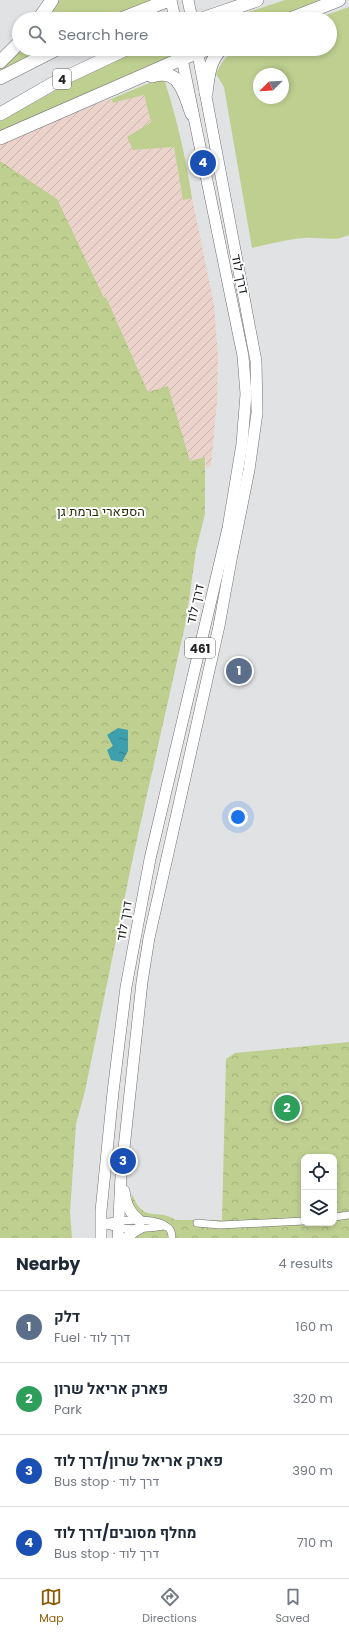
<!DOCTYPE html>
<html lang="en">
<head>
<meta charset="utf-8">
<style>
  :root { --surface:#fff; --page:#f2f2f3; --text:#1f2937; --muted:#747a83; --line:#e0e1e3; --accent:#8c5a04 }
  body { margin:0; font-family:Poppins,Heebo,sans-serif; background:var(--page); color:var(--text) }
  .controls { position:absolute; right:12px; bottom:12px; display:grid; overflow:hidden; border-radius:8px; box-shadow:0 2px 6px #0003 }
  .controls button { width:36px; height:36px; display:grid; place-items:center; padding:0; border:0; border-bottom:1px solid var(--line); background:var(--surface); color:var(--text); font:20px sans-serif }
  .compass { position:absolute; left:253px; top:68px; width:36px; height:36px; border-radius:50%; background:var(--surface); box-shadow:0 2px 6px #0003; rotate:246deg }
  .you { position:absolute; left:238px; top:817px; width:14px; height:14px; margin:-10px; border:3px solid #fff; border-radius:50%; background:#1a73e8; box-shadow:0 0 0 6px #1a73e833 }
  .badge { display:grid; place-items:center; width:26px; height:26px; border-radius:50%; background:var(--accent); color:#fff; font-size:13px; font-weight:700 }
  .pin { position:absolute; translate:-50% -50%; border:2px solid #fff; box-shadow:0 1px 4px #0006 }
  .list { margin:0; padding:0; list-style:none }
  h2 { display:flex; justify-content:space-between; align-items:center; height:52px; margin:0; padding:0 16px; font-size:17px }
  h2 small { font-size:13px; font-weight:400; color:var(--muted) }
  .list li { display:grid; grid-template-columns:26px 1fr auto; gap:12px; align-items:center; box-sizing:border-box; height:72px; padding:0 16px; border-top:1px solid var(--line) }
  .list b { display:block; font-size:15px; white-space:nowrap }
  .list p { margin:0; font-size:13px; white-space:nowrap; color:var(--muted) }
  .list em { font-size:13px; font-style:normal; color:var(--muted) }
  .icon { flex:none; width:22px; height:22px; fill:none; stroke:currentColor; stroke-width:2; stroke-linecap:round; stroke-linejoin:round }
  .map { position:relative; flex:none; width:349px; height:1238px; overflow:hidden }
  .search { position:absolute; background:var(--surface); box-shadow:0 2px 6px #0003; left:12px; right:12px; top:12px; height:44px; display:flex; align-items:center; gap:10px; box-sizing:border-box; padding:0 14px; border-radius:22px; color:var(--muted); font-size:15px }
  .sheet { height:340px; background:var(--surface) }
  nav { display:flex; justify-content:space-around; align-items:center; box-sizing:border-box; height:56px; border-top:1px solid var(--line); background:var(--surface); font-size:11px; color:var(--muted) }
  nav a { display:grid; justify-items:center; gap:2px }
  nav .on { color:var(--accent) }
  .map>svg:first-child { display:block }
</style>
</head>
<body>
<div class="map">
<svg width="349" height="1238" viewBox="0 0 349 1238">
  <defs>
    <pattern id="industrial-furrows" width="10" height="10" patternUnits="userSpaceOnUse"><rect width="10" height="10" fill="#ebd2ca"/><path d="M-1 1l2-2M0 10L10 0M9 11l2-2" fill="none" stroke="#c9b4ad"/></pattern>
    <pattern id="forest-crowns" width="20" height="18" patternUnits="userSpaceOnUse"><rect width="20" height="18" fill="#bfcf90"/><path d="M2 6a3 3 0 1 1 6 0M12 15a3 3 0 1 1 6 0" fill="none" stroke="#a4b27c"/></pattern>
    <pattern id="water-ripples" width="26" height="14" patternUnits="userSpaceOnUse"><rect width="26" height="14" fill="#3da0ac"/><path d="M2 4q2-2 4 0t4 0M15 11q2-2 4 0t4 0" fill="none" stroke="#33828c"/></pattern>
  </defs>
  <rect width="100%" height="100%" fill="#e1e2e4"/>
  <polygon fill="url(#industrial-furrows)" points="144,95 151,122 127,137 133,150 174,147 183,199 192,198 214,305 218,357 217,402 211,465 206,468 205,457 190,461 168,387 148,392 106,297 104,298 82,251 0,161 0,140 73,111 111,99 113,103"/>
  <g fill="#bfcf90" fill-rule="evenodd">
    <polygon points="57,0 151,0 103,19 44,19"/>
    <polygon points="285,0 318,0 319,2 277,19 227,19"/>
    <path d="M349,7v228c-13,7 -29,2 -44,3 -18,1 -35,6 -53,10l-28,-161 -8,-13c5,-11 10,-18 20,-25h94v-30h-15zM259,74h24v24h-24z"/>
    <polygon points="19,49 45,49 0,73 0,67"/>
    <polygon points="147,49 173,49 174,56 132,73 0,132 0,121 102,65"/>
    <path d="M162,80l3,2c12,38 21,76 27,116l-9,2 -9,-53 -41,3 -6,-13 24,-15 -7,-27 -31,8 -2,-4 43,-18z"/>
  </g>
  <g fill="url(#forest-crowns)" fill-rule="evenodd">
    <polygon points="0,161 57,199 104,298 106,297 148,392 168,386 190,461 205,457 205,514 196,550 186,621 133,857 85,1091 76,1124 70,1212 72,1238 0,1238"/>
    <path d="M349,1042v196h-218l1,-44c12,31 25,13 44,26h46l4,-161 9,-6zM304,1157h30v66h-30z"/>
  </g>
  <polygon fill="url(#water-ripples)" points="118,728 128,730 128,751 122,762 111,760 107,750 113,746 107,735"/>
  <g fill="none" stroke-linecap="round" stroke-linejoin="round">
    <g stroke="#6f7073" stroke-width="8">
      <g id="street">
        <polyline points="334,1217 349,1215"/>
        <path d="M101,1223c16,-2 53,-7 66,4 4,2 5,7 5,11"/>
        <polyline points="197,1223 220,1225 304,1221"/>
        <path d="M103,1224c20,7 41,5 61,2"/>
      </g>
    </g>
    <g stroke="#6f7073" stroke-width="12">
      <g id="primary">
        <polyline points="171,0 175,19"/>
        <polyline points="188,0 192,19"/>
        <path d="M124,1191c2,14 5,21 16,30"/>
        <polyline points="101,1238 101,1211 113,1092 126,987 150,859 228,528 242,444 246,394 243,356 180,49"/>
        <polyline points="118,1238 121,1176 142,982 149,938 219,626 231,560 249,470 257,413 256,361 197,49"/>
        <polyline points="127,1238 133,1232 140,1228"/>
      </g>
    </g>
    <g stroke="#6f7073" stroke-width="14">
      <g id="highway">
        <polyline points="39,19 52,0"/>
        <polyline points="121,19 169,0"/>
        <polyline points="202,19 257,0"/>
        <polyline points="290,19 339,0"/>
        <polyline points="0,62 19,43"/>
        <path d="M152,76c28,-9 32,17 40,38"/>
        <polyline points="0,78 57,49"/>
        <path d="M206,93c2,-16 3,-32 15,-44"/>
        <polyline points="0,114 54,83 126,49"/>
        <polyline points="0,138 181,59 208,49"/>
      </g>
    </g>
    <use href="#street" stroke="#fff" stroke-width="7"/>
    <use href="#primary" stroke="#fff" stroke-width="11"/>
    <use href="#highway" stroke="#fff" stroke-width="13"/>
  </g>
  <g text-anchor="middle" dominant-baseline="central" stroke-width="4" stroke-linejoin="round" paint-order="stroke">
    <g fill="#fff" stroke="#666" stroke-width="1">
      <rect x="53" y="69" width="18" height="20" rx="3"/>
      <rect x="185" y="638" width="30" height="20" rx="3"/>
    </g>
    <g font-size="12" font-weight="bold" fill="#242425">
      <text x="62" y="79">4</text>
      <text x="200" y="648">461</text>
    </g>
    <g font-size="13" fill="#242425" stroke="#fff">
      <text transform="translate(240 274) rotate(78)">דרך לוד</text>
      <text transform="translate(195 604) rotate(-77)">דרך לוד</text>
      <text transform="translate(124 921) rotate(-80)">דרך לוד</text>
    </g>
    <g font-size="13" fill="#28300a" stroke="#fff">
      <text x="101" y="511">הספארי ברמת גן</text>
    </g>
  </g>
</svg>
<div class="controls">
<button><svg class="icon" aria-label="locate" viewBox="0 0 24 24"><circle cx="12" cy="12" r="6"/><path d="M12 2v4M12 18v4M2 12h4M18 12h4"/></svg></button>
<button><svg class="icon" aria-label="layers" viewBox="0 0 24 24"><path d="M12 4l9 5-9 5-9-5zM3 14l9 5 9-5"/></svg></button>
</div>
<svg class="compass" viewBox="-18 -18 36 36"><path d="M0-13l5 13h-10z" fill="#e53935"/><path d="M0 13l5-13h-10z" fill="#747a83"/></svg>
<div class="you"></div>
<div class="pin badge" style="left:239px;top:671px;background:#5c6f8a">1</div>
<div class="pin badge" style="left:287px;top:1108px;background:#2e9e5b">2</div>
<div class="pin badge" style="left:123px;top:1161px;background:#1a4fb4">3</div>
<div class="pin badge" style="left:203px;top:163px;background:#1a4fb4">4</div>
<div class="search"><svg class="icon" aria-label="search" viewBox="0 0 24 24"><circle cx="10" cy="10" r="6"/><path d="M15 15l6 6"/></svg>Search here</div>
</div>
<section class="sheet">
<h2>Nearby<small>4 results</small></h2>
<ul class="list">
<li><span class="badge" style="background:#5c6f8a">1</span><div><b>דלק</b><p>Fuel · דרך לוד</p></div><em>160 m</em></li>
<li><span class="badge" style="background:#2e9e5b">2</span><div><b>פארק אריאל שרון</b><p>Park</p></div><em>320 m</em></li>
<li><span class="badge" style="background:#1a4fb4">3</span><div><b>פארק אריאל שרון/דרך לוד</b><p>Bus stop · דרך לוד</p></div><em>390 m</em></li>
<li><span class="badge" style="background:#1a4fb4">4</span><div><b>מחלף מסובים/דרך לוד</b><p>Bus stop · דרך לוד</p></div><em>710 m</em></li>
</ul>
</section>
<nav>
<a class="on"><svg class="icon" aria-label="map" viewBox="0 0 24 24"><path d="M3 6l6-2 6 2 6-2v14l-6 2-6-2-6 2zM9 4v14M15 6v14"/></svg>Map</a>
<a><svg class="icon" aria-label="directions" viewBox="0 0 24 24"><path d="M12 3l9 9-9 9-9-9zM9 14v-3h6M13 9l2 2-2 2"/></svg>Directions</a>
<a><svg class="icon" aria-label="saved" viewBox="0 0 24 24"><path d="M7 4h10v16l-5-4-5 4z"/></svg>Saved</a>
</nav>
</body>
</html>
